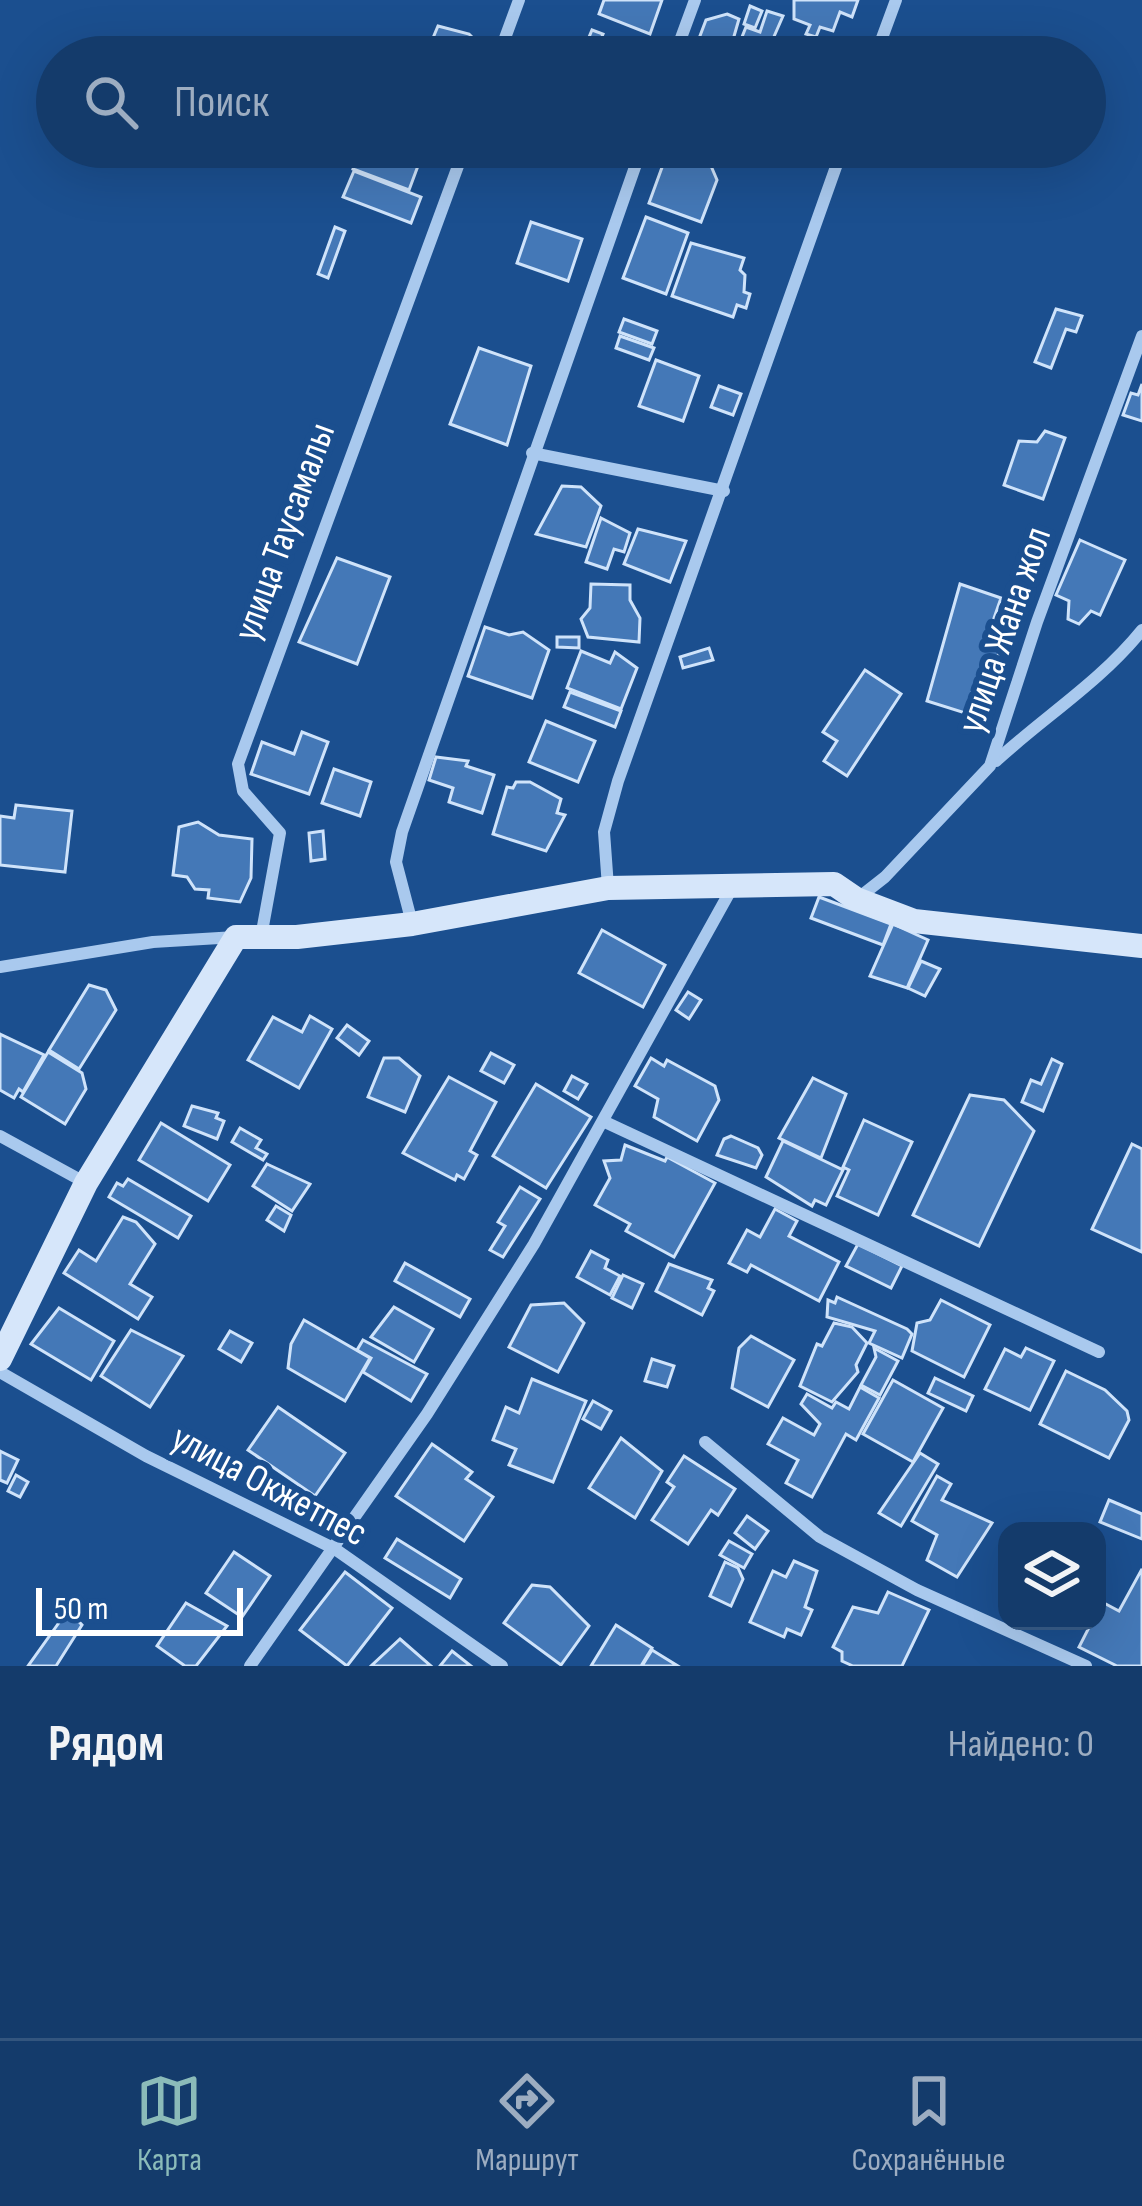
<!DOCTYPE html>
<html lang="ru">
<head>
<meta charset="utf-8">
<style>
  :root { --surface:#143b6b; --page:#1d4271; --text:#f1f3f6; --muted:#9dadc1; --line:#33557e; --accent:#8bbbb9 }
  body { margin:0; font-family:"Sofia Sans Condensed",sans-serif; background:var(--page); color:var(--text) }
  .controls { position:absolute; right:36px; bottom:36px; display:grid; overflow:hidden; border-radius:24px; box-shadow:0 12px 48px #0002 }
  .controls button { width:108px; height:108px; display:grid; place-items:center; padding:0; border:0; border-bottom:3px solid var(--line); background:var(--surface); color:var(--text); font:60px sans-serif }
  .scale { position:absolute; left:36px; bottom:30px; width:207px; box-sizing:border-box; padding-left:12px; border:6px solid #fff; border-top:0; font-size:33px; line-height:42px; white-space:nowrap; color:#fff; -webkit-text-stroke:9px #1b4f8f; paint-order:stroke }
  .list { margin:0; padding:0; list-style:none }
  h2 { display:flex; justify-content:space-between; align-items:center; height:156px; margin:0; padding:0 48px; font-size:51px }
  h2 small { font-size:39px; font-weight:400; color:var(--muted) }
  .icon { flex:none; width:66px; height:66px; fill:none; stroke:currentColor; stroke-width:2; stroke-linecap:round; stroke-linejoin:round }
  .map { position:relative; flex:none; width:1142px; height:1666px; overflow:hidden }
  .search { position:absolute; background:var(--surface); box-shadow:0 12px 48px #0002; left:36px; right:36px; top:36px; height:132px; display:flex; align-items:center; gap:30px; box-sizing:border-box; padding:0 42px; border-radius:66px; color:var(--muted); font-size:45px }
  .sheet { height:372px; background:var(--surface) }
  nav { display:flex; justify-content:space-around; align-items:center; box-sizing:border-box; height:168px; border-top:3px solid var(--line); background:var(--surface); font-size:33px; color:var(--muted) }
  nav a { display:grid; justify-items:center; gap:6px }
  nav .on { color:var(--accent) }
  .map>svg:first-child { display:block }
</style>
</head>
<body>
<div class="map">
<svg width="1142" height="1666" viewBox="0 0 1142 1666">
  <rect width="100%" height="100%" fill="#1b4f8f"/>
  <g fill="#4478b7" stroke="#cfe3fa" stroke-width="3">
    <polygon points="604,0 662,0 650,34 599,14"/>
    <polygon points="794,0 858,0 852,17 840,12 833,31 820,27 816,37 806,34 810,25 794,19"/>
    <polygon points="750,6 762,11 755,28 744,24"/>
    <polygon points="767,11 783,16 765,57 734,57 746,27 760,32"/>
    <polygon points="727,14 739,19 728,57 692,57 706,20"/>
    <polygon points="438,26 469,34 477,42 475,57 425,57"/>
    <polygon points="592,30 603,34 593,57 582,54"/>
    <polygon points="525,42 550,50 548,57 522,51"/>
    <polygon points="361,147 425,147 409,190 353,169"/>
    <polygon points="668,151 711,166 717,180 701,222 649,203"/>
    <polygon points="354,171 421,197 411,223 343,197"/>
    <polygon points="646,217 688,233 666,294 623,278"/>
    <polygon points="531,222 582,239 568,281 517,263"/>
    <polygon points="335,227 345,231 328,278 318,274"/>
    <polygon points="691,243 744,258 740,270 745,275 744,292 750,294 746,308 737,305 733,317 672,296"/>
    <polygon points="1056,309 1082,316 1076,332 1066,329 1051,368 1035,362"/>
    <polygon points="624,319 657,331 652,344 619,332"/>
    <polygon points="620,336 654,348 649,360 616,348"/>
    <polygon points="479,348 531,366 507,445 450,424"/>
    <polygon points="656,360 699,376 683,421 639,406"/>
    <polygon points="1142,384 1142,421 1123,415 1131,393 1138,395"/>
    <polygon points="719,386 741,394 733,415 711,407"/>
    <polygon points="1045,431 1065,438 1043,499 1004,485 1019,441 1037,442"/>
    <polygon points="562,486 581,487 601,506 586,547 536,534"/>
    <polygon points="601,518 630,533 624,552 614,549 607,569 586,562"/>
    <polygon points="638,529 686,541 670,582 624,564"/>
    <polygon points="1080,540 1125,560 1100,615 1091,611 1079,624 1068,619 1069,601 1056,595"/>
    <polygon points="337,558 390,577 357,664 299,642"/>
    <polygon points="591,584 630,585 630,600 640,618 639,642 588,637 581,619 590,608"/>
    <polygon points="960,584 1001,598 985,644 1000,649 997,659 986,681 977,678 965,713 927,701"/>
    <polygon points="485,627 509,635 523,632 549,650 532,698 468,676"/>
    <polygon points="557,637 579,637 579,648 557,647"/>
    <polygon points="709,648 713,660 683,668 680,657"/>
    <polygon points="581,651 610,663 615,652 637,668 621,709 567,688"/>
    <polygon points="865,670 901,694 847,776 824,761 837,741 823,732"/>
    <polygon points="570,692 621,711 615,727 564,707"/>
    <polygon points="546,721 595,741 578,782 529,762"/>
    <polygon points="302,732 328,742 309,794 251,774 262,742 294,754"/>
    <polygon points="436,757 468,761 466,766 494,775 482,813 449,802 453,788 429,780"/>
    <polygon points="334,769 371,782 360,816 322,803"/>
    <polygon points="516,782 530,782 561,799 557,813 565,815 546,851 493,834 507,787 513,788"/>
    <polygon points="16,805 72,811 65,872 0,865 0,816 14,818"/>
    <polygon points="198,822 219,835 252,839 251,878 240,902 208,898 209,890 195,889 187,877 173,875 179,827"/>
    <polygon points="323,831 325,859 311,861 309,833"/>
    <polygon points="819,897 891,924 883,945 811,918"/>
    <polygon points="893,924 928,940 907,988 870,976"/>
    <polygon points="602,930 665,965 643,1007 579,973"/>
    <polygon points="921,961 940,969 925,996 908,988"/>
    <polygon points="89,985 106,990 116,1010 79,1069 49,1050"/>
    <polygon points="688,992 701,1000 689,1019 676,1010"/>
    <polygon points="310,1016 332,1029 299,1088 248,1060 273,1017 302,1032"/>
    <polygon points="347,1025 369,1041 359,1055 337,1038"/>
    <polygon points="0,1034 44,1055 23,1092 19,1089 14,1098 0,1090"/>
    <polygon points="48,1052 82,1073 86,1089 65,1124 21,1097"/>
    <polygon points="491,1053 514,1065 504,1083 481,1071"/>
    <polygon points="384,1058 399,1058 420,1076 405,1112 368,1097"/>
    <polygon points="651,1058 664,1066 667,1060 715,1086 719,1100 697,1141 654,1117 658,1099 635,1086"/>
    <polygon points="1052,1059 1062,1064 1043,1111 1022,1102 1031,1080 1041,1084"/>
    <polygon points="572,1076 587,1084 578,1099 564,1091"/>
    <polygon points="449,1077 496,1102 470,1151 477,1155 464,1179 457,1175 455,1180 403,1153"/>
    <polygon points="813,1078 846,1094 821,1158 779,1138"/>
    <polygon points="536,1084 591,1117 546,1188 493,1156"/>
    <polygon points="970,1095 1004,1100 1034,1131 979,1246 913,1215"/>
    <polygon points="192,1106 218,1113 216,1118 224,1121 217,1139 184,1126"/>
    <polygon points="864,1120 912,1142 878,1215 837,1196 849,1170 843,1167"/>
    <polygon points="161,1123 230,1165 208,1201 139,1160"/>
    <polygon points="240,1128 261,1140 256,1148 267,1154 263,1160 232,1142"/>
    <polygon points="731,1136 758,1148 762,1155 756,1168 717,1155 724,1139"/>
    <polygon points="783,1141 843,1170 826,1205 815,1200 812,1206 766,1177"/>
    <polygon points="1132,1144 1142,1149 1142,1252 1092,1229"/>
    <polygon points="625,1145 665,1161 667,1157 715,1183 674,1257 626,1231 630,1224 595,1205 610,1178 604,1161 621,1160"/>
    <polygon points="267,1164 310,1184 292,1211 253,1186"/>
    <polygon points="128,1179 191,1216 178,1238 109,1197 117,1183 123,1186"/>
    <polygon points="520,1187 540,1199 503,1257 490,1250 505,1226 498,1222"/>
    <polygon points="276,1206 291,1215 284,1231 267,1220"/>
    <polygon points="775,1209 797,1221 789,1236 839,1262 819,1301 751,1265 747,1272 729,1263 747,1230 760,1237"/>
    <polygon points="123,1217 136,1222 155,1244 130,1284 152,1297 138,1319 64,1273 79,1250 96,1261"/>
    <polygon points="858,1244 902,1266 891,1288 846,1266"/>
    <polygon points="591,1251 608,1260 605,1268 620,1276 610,1295 577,1277"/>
    <polygon points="405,1263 470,1299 460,1317 395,1281"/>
    <polygon points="669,1264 712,1280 708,1288 714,1291 702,1315 656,1291"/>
    <polygon points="623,1275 643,1284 632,1308 612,1298"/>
    <polygon points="837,1297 907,1329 912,1334 902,1358 869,1343 875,1331 827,1317 828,1300 835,1303"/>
    <polygon points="941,1300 990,1325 964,1377 912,1351 917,1323 930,1320"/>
    <polygon points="564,1303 584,1323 558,1372 509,1347 531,1305"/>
    <polygon points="394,1307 433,1329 414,1362 371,1337"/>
    <polygon points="59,1308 114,1341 91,1380 31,1344"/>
    <polygon points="304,1320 370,1358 345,1401 288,1368 291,1344"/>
    <polygon points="834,1323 852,1327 867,1343 856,1365 858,1372 832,1402 800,1386 817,1344 822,1346"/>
    <polygon points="131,1330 183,1356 150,1407 101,1376"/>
    <polygon points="230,1331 252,1343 241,1362 219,1349"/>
    <polygon points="751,1336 794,1360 768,1407 732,1388 739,1348"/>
    <polygon points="363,1340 427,1374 411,1401 363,1372 371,1358 357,1350"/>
    <polygon points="874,1348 898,1361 880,1395 861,1385 876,1357"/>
    <polygon points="1026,1348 1054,1361 1030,1410 985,1389 1005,1349 1021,1357"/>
    <polygon points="652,1359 674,1366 667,1387 645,1381"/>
    <polygon points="1066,1371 1105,1390 1127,1411 1129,1420 1109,1458 1040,1424"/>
    <polygon points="935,1378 973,1396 966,1411 928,1393"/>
    <polygon points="532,1379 586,1401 553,1482 509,1465 516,1449 493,1440 506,1407 519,1413"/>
    <polygon points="893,1380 943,1408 913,1462 863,1434"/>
    <polygon points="860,1387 879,1398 856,1440 846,1434 812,1497 786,1483 798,1460 768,1444 783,1418 814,1435 820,1424 801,1404 807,1394 832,1408 836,1402 849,1409"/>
    <polygon points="593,1401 611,1411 601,1429 583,1419"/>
    <polygon points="278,1407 345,1453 315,1496 248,1450"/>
    <polygon points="621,1438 662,1471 635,1518 589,1488"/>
    <polygon points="432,1444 472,1472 466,1479 493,1497 464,1541 396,1496"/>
    <polygon points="0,1451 18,1460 7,1483 0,1480"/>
    <polygon points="920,1453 938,1464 901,1526 879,1513"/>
    <polygon points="684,1456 735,1489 718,1515 711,1510 688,1544 652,1520 674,1487 667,1482"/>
    <polygon points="16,1475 28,1482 20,1497 8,1491"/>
    <polygon points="937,1476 951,1484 942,1500 992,1523 957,1577 927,1560 937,1535 912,1521"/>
    <polygon points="1109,1500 1142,1514 1142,1539 1100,1522"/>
    <polygon points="747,1516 768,1531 755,1549 735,1533"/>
    <polygon points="397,1539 461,1579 450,1598 385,1558"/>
    <polygon points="729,1541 752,1554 744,1568 720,1555"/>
    <polygon points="234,1552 270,1576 242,1617 206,1593"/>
    <polygon points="794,1561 817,1571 805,1607 812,1610 801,1635 787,1629 784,1637 750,1622 773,1571 786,1577"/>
    <polygon points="725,1562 738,1568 743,1579 731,1606 710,1596"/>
    <polygon points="1142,1569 1142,1666 1117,1666 1079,1647 1102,1602 1119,1611"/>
    <polygon points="345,1572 392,1608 347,1666 300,1630"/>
    <polygon points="532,1585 550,1587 589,1626 561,1665 504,1623"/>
    <polygon points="888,1592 929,1610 902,1666 853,1666 842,1661 842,1652 833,1647 853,1607 878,1613"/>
    <polygon points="186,1603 227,1626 196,1666 185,1666 157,1646"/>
    <polygon points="68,1610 82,1625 56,1666 28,1666"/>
    <polygon points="616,1625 652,1648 641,1666 591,1666"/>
    <polygon points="400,1639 431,1666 371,1666"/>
    <polygon points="652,1650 678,1666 642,1666"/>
    <polygon points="452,1651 471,1666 440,1666"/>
  </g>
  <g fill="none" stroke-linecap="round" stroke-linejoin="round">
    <g stroke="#a9c9ee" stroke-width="12">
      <polyline points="498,57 519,0"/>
      <polyline points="674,57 695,0"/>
      <polyline points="875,57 896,0"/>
      <polyline points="532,453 724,491"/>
      <path d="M996,761c49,-45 104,-79 146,-131"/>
      <polyline points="608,887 604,832 618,781 843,147"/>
      <polyline points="857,899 885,877 990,766 1037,622 1142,336"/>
      <polyline points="412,923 396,862 402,832 642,147"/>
      <polyline points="261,937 280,833 243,791 238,764 465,147"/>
      <polyline points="0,967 153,942 236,937"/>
      <polyline points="605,1122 1099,1352"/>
      <polyline points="0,1136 86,1183"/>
      <polyline points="0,1372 146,1456 335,1549 502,1666"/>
      <polyline points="705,1442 820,1537 917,1590 1086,1666"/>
      <polyline points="250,1666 427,1414 534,1244 732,888"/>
    </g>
    <polyline stroke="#d6e6fa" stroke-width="24" points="0,1359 86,1183 236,937 297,937 412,924 608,888 834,884 856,899 914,921 1142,946"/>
  </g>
  <g text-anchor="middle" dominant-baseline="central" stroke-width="12" stroke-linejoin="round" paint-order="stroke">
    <g font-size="39" fill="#fff" stroke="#1b4f8f">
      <text transform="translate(285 532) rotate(-70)">улица Таусамалы</text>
      <text transform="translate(1005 630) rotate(-71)">улица Жана жол</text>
      <text transform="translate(269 1486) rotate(28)">улица Окжетпес</text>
    </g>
  </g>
</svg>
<div class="controls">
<button><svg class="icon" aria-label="layers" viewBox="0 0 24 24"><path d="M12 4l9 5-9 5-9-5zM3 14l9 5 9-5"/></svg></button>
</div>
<div class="scale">50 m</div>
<div class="search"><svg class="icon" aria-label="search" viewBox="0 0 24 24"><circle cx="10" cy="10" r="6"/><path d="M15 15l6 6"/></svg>Поиск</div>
</div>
<section class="sheet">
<h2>Рядом<small>Найдено: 0</small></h2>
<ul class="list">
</ul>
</section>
<nav>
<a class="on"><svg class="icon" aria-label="map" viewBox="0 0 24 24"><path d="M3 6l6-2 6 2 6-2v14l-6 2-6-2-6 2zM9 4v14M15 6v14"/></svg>Карта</a>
<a><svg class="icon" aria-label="directions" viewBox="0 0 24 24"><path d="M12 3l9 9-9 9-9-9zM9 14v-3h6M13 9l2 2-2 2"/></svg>Маршрут</a>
<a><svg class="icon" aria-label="saved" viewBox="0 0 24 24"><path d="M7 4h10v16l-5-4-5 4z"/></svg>Сохранённые</a>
</nav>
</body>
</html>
